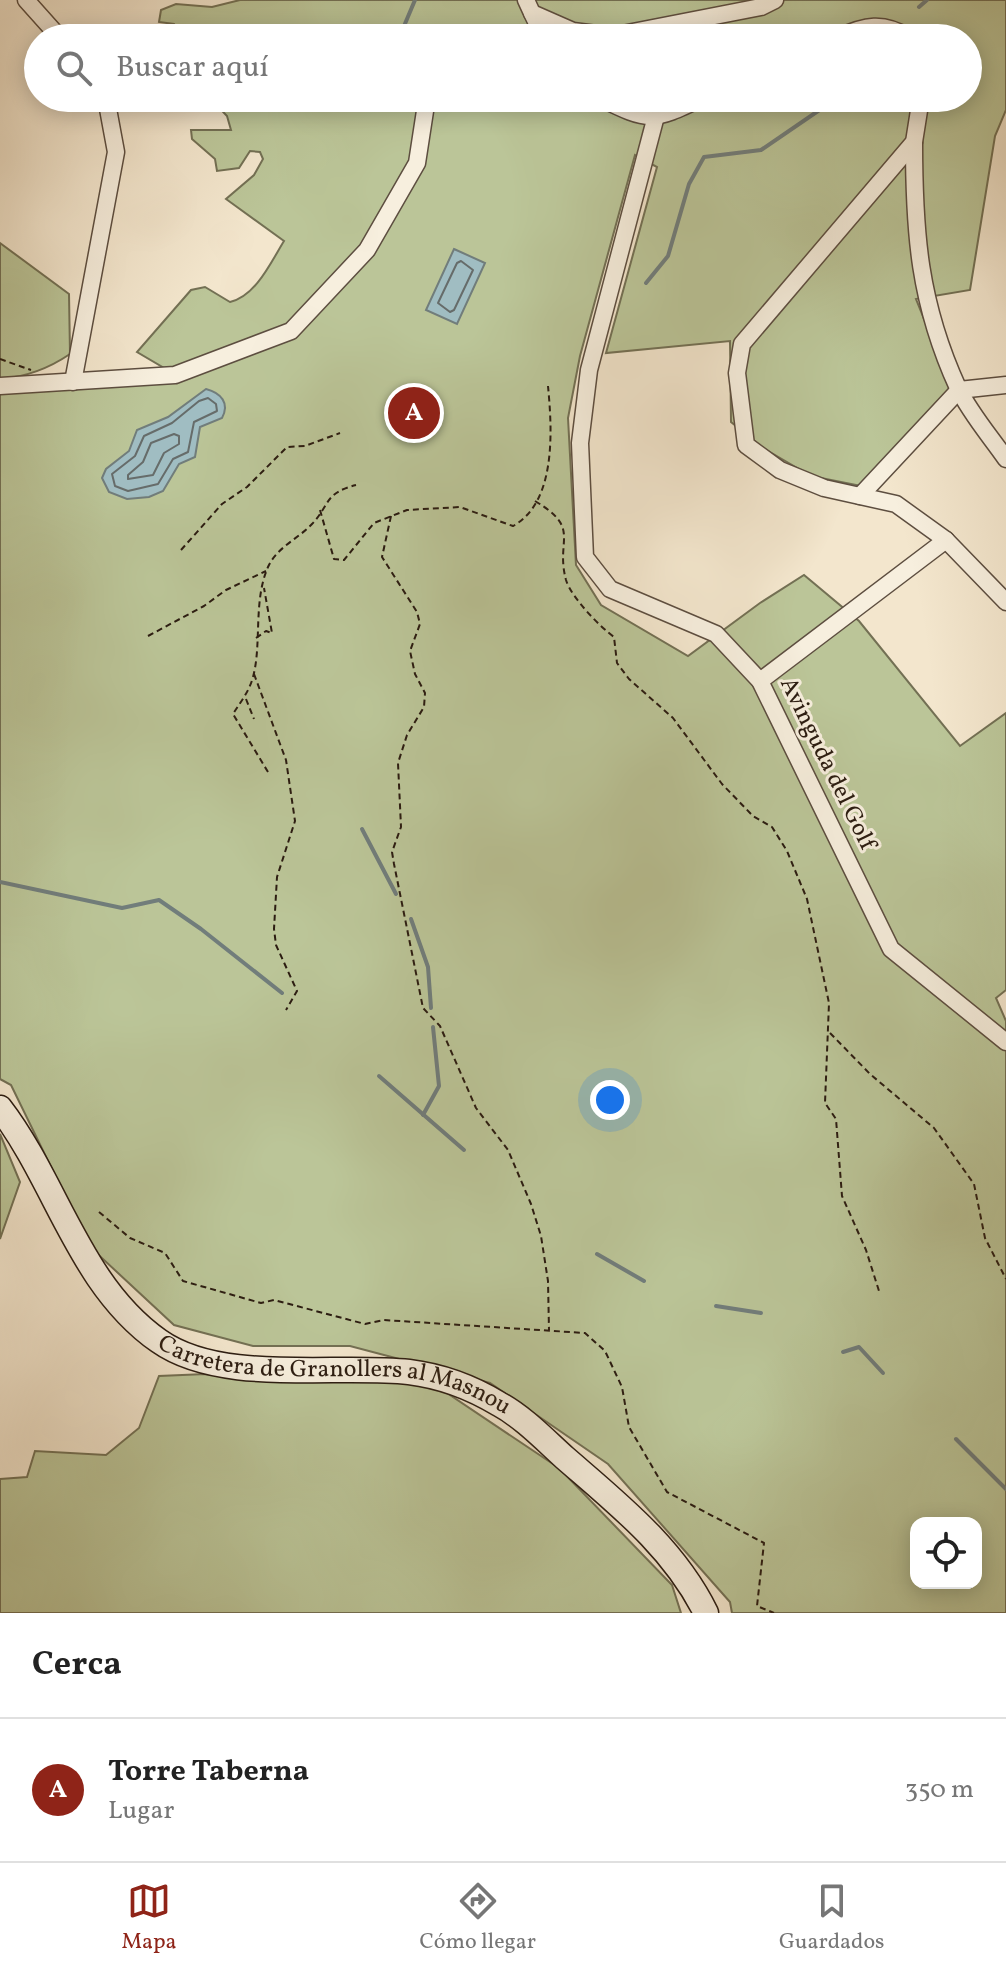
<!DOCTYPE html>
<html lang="es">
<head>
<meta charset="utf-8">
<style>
  :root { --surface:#fff; --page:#f2f2f2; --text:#222; --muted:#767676; --line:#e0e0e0; --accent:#8f2418 }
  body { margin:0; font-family:Vollkorn,serif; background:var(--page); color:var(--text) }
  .controls { position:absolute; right:24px; bottom:24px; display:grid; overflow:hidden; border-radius:16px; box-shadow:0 4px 20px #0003 }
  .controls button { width:72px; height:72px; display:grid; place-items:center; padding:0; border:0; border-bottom:2px solid var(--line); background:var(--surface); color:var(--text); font:40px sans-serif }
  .you { position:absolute; left:610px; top:1100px; width:28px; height:28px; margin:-20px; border:6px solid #fff; border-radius:50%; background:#1a73e8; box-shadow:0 0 0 12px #1a73e833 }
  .badge { display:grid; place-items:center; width:52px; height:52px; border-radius:50%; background:var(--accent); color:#fff; font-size:26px; font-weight:700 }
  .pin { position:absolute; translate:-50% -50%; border:4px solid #fff; box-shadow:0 2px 8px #0006 }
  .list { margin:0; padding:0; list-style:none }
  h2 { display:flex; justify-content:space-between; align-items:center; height:104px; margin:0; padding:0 32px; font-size:34px }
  h2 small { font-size:26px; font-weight:400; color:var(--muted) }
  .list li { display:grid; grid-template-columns:52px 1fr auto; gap:24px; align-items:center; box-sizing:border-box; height:144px; padding:0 32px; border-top:2px solid var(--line) }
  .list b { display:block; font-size:30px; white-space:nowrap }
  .list p { margin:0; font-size:26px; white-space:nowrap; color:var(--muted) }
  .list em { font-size:26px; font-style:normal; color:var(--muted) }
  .icon { flex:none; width:44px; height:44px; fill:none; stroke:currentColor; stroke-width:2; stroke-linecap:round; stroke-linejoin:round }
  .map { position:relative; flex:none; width:1006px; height:1613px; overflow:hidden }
  .search { position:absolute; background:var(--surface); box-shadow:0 4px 20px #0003; left:24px; right:24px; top:24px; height:88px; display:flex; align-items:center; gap:20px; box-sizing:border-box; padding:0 28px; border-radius:44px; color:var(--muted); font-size:30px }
  .sheet { height:248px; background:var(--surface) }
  nav { display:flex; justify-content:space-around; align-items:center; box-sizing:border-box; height:112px; border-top:2px solid var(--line); background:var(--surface); font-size:22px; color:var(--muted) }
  nav a { display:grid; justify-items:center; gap:4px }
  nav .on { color:var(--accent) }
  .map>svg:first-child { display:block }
</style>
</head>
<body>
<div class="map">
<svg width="1006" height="1613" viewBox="0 0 1006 1613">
  <rect width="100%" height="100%" fill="#f3e6cd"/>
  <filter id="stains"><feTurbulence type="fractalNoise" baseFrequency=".0025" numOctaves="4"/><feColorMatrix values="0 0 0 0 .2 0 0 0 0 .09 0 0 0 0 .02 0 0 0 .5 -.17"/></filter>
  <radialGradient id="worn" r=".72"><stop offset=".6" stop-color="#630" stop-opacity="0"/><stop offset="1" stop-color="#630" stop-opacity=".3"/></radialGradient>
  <g fill="#bbc598" stroke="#737054" stroke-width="2" fill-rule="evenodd">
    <path d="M240,0h766v110l-11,26 -25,154 -54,9 37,92 -87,96 -55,-11 -48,-28 -32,-26 -1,-81 -124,12 51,-186 -22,-12 -55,201 -12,62 8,147 25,40 87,51 72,-53 44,-28 55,46 101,125 46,-33v277l-10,8 10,23v592h-274l-2,-11 -122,-138 -118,-81 -140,-37h-97l-79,-21 -84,-78 -79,-162 -11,-6v-686l164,-25 -27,-16 54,-62 14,-3 25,15c26,-6 41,-40 54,-61l-58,-42 28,-24 9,-16 -3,-7 -10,-1 -11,17 -22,3 -2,-12 -23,-20 -1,-9h40l-4,-14 -17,-18h758v-60h-785l-9,-14 -15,-2 2,-12 15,-6 36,3zM916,1523h60v60h-60z"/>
    <path d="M0,243l69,51 1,60c-22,15 -43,23 -70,25z"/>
    <polygon points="0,1134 20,1182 0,1239"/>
    <polygon points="206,1374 332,1377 435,1385 559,1468 672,1585 681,1613 0,1613 0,1479 27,1477 35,1451 106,1455 139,1428 159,1376"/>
  </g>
  <g fill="#a0bdc2" stroke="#717d7b" stroke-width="2">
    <polygon points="454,249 485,263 457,324 426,310"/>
    <path d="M206,389c15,4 24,14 16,29l-22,9 -5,30 -16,7 -16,27 -14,6 -22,2 -18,-7 -7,-14 4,-9 23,-18 8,-21 31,-13z"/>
  </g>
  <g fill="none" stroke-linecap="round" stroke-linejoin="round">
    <g stroke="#666c6a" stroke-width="2">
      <polygon points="461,261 473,270 454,310 450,312 438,303 457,263"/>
      <polygon points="208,398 216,404 217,411 194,422 188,452 173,459 158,484 128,491 115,486 112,474 135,456 144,436 172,423 199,401"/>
      <polygon points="174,434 179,436 179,444 164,453 153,475 128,479 128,475 143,462 151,443"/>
    </g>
    <g stroke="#717d7b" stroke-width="4">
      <polyline points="919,7 927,0"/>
      <polyline points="399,38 415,0"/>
      <polyline points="646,283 668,256 689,184 704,157 761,150 837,98"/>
      <polyline points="362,829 396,894"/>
      <polyline points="0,882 122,908 159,900 201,929 282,993"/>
      <polyline points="411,919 428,967 431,1008"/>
      <polyline points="379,1076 464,1150"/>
      <polyline points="423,1115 439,1086 433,1027"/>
      <polyline points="597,1254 644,1281"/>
      <polyline points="716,1306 761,1313"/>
      <polyline points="843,1352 859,1347 883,1373"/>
      <polyline points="956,1439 1006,1489"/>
    </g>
    <g stroke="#5d4e40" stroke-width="19">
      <g id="street">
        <polyline points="26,0 60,38"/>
        <polyline points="526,0 532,13 573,31 612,36 761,7 775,0"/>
        <polyline points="532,13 544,38"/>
        <path d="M837,38c28,-13 46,-17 73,0"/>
        <path d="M600,98c49,24 52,24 102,0"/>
        <polyline points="921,98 914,142 742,344 737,373 746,445 780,470 824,488 896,504 946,540 1006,602"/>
        <polyline points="656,116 589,370 580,443 585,557 610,589 716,634 760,681 891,949 1006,1042"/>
        <path d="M914,142c0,91 5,161 44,246 12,25 32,48 48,71"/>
        <polyline points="73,382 116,152 106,98"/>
        <polyline points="0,386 175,375 291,331 367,250 417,163 427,98"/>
        <polyline points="860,496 959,390 1006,385"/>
        <polyline points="760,681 946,540"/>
      </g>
    </g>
    <g stroke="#2b1c11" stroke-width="27">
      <g id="secondary">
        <path id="s1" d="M0,1108c57,74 79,177 159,233 62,44 176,23 250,31 32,4 62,15 90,32 24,13 45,35 66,54 53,46 109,90 141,155"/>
      </g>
    </g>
    <g stroke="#2b1c11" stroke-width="2" stroke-dasharray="6 4" stroke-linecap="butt">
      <polyline points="0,359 31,370"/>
      <path d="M535,501c47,28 20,38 31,79 5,17 34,47 48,57l3,26 12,16 44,39 49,66 31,32 19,11 15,24 20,48 22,104 -4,100 11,16 6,77 24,54 13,41"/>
      <path d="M320,510l14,49 10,1 30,-37 33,-13 53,-3 53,19c44,-24 39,-98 35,-140"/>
      <polyline points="391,516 382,557 417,612 420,624 410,651 415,674 425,693 424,707 407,735 398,763 401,827 392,852 394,864 423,1008 440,1026 476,1108 508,1150 531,1204 541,1236 548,1281 549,1330"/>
      <polyline points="181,550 222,504 247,487 287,447 305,446 340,433"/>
      <polyline points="148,636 204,606 226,590 266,571"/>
      <polyline points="256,638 266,631 272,633 264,588"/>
      <polyline points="254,674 286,760 295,821 277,877 274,929 276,945 297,991 286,1010"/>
      <polyline points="246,699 254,719"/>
      <path d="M268,772l-35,-58c8,-13 16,-22 20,-37 9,-33 0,-76 15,-110 9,-20 30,-28 44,-43 18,-19 12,-31 44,-39"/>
      <polyline points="830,1033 870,1074 934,1128 974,1184 985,1238 1006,1279"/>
      <polyline points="99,1212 130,1238 165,1253 183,1281 261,1303 274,1300 365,1324 384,1320 585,1333 605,1351 622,1387 629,1427 667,1492 764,1543 757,1606 774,1613"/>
    </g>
    <use href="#street" stroke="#f7efde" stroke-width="16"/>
    <use href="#secondary" stroke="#f7efde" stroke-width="24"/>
  </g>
  <g text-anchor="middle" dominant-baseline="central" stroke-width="6" stroke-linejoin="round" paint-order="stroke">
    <g font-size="24" fill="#2b1c11" stroke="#f7efde">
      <text transform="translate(827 764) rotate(64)">Avinguda del Golf</text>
      <text stroke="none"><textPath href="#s1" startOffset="466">Carretera de Granollers al Masnou</textPath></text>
    </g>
  </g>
  <rect width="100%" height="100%" filter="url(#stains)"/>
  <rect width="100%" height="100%" fill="url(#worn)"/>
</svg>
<div class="controls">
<button><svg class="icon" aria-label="locate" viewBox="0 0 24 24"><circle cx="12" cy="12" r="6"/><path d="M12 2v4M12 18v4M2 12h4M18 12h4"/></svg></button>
</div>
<div class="you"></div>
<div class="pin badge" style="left:414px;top:413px">A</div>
<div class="search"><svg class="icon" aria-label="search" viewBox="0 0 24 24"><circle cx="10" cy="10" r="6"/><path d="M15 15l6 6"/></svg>Buscar aquí</div>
</div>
<section class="sheet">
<h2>Cerca<small></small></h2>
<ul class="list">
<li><span class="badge">A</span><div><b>Torre Taberna</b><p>Lugar</p></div><em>350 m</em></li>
</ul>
</section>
<nav>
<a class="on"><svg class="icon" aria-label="map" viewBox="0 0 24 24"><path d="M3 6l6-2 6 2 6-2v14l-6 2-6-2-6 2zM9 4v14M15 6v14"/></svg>Mapa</a>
<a><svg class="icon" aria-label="directions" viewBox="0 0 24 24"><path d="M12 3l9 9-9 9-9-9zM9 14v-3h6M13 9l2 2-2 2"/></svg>Cómo llegar</a>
<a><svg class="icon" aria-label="saved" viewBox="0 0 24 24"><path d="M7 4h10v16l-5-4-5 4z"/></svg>Guardados</a>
</nav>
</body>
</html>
